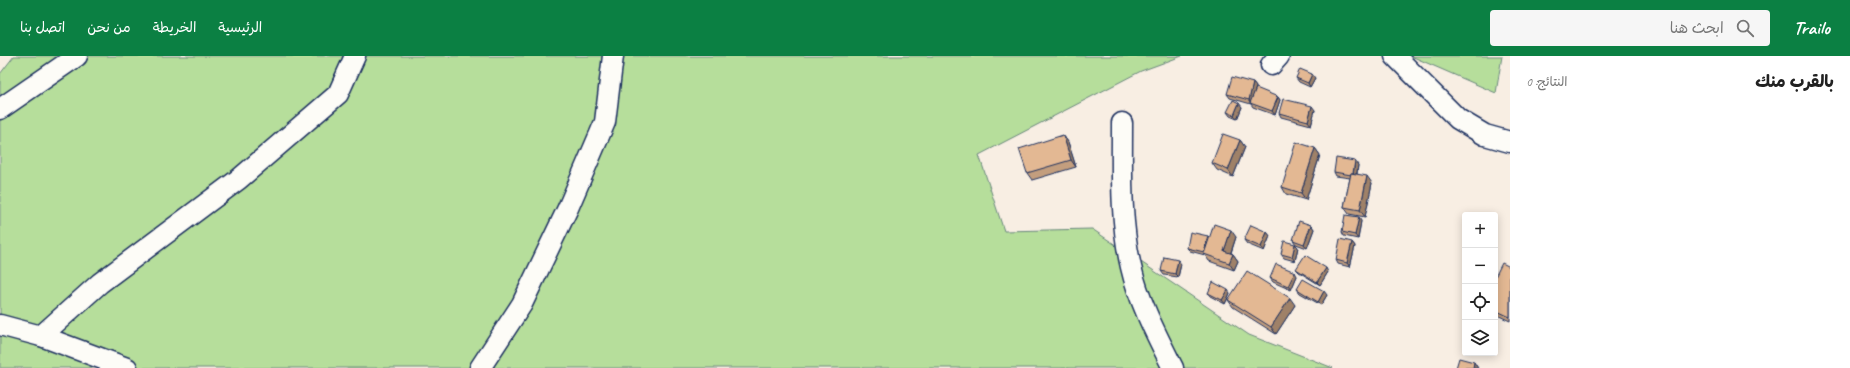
<!DOCTYPE html>
<html lang="ar">
<head>
<meta charset="utf-8">
<style>
  :root { --surface:#fff; --page:#f6f6f6; --text:#222; --muted:#767676; --line:#e0e0e0; --accent:#0b8043 }
  body { margin:0; font-family:Caveat,"Playpen Sans Arabic",sans-serif; background:var(--page); color:var(--text); direction:rtl }
  .controls { position:absolute; right:12px; bottom:12px; display:grid; overflow:hidden; border-radius:4px; box-shadow:0 2px 10px #0003 }
  .controls button { width:36px; height:36px; display:grid; place-items:center; padding:0; border:0; border-bottom:1px solid var(--line); background:var(--surface); color:var(--text); font:20px sans-serif }
  .list { margin:0; padding:0; list-style:none }
  h2 { display:flex; justify-content:space-between; align-items:center; height:52px; margin:0; padding:0 16px; font-size:17px }
  h2 small { font-size:13px; font-weight:400; color:var(--muted) }
  .icon { flex:none; width:22px; height:22px; fill:none; stroke:currentColor; stroke-width:2; stroke-linecap:round; stroke-linejoin:round }
  .map { position:relative; flex:none; width:1510px; height:312px; overflow:hidden; direction:ltr }
  header { display:flex; align-items:center; gap:24px; box-sizing:border-box; height:56px; padding:0 20px; background:var(--accent); color:#fff }
  header strong { font-size:19px }
  nav { display:flex; gap:22px; margin-inline-start:auto; font-size:14px }
  .search { width:280px; height:36px; background:var(--page); display:flex; align-items:center; gap:10px; box-sizing:border-box; padding:0 14px; border-radius:4px; color:var(--muted); font-size:15px }
  main { display:flex }
  aside { flex:1; background:var(--surface) }
  .map>svg:first-child { display:block }
</style>
</head>
<body>
<header>
<strong>Trailo</strong>
<div class="search"><svg class="icon" aria-label="search" viewBox="0 0 24 24"><circle cx="10" cy="10" r="6"/><path d="M15 15l6 6"/></svg>ابحث هنا</div>
<nav><a>الرئيسية</a><a>الخريطة</a><a>من نحن</a><a>اتصل بنا</a></nav>
</header>
<main>
<aside>
<h2>بالقرب منك<small>النتائج: 0</small></h2>
<ul class="list">
</ul>
</aside>
<div class="map">
<svg width="1510" height="312" viewBox="0 0 1510 312">
  <rect width="100%" height="100%" fill="#f8eee3"/>
  <filter id="ink" filterUnits="userSpaceOnUse"><feTurbulence type="fractalNoise" baseFrequency=".025" numOctaves="2"/><feDisplacementMap in="SourceGraphic" scale="8" xChannelSelector="R" yChannelSelector="G"/><feConvolveMatrix kernelMatrix="1 2 1 2 8 2 1 2 1" color-interpolation-filters="sRGB"/></filter>
  <g filter="url(#ink)">
    <g fill="#b6de9b" stroke="#68867c">
      <polygon points="14,0 1182,0 1141,15 979,99 1004,175 1092,173 1249,279 1333,312 0,312 0,18"/>
      <polygon points="1411,0 1502,0 1496,37"/>
    </g>
    <g fill="none" stroke-linecap="round" stroke-linejoin="round">
      <g stroke="#1b2f5e" stroke-width="23">
        <g id="minor">
          <polyline points="1395,0 1458,63 1485,79 1510,86"/>
          <polyline points="1271,9 1279,0"/>
          <polyline points="0,53 77,0"/>
          <path d="M1122,67c0,48 -2,97 9,144 8,35 26,69 42,101"/>
          <polyline points="0,269 41,280 100,227 239,123 338,38 355,0"/>
          <polyline points="41,280 127,312"/>
          <polyline points="480,312 522,248 568,152 605,66 613,0"/>
        </g>
      </g>
      <use href="#minor" stroke="#fdfcf7" stroke-width="20"/>
    </g>
    <g fill="#c39e7e" stroke="#1b2f5e">
      <polygon points="1296,22 1315,22 1310,31 1299,26"/>
      <polygon points="1253,27 1256,31 1254,37 1278,41 1280,44 1275,59 1253,51 1251,48 1230,42 1227,38"/>
      <polygon points="1242,51 1237,63 1230,60 1227,56"/>
      <polygon points="1315,54 1311,69 1281,61 1279,57"/>
      <polygon points="1063,79 1068,86 1076,111 1032,124 1027,117"/>
      <polygon points="1240,84 1245,91 1233,121 1217,114 1212,107"/>
      <polygon points="1315,92 1320,99 1306,144 1286,138 1282,131"/>
      <polygon points="1358,109 1357,118 1372,127 1365,161 1349,158 1344,151 1350,122 1336,120 1334,116"/>
      <polygon points="1361,165 1358,183 1344,180 1342,176"/>
      <polygon points="1311,169 1314,173 1307,192 1296,188 1293,184"/>
      <polygon points="1267,176 1270,180 1264,195 1247,188 1244,184"/>
      <polygon points="1208,180 1209,182 1236,181 1231,197 1233,198 1238,205 1234,214 1209,205 1205,199 1190,195 1187,192"/>
      <polygon points="1352,186 1355,190 1350,211 1338,208 1336,204"/>
      <polygon points="1298,191 1295,205 1284,202 1281,198"/>
      <polygon points="1181,208 1178,221 1164,219 1161,215"/>
      <polygon points="1510,211 1510,265 1495,258 1495,221"/>
      <polygon points="1296,213 1328,216 1320,229 1299,216"/>
      <polygon points="1297,220 1291,234 1273,226 1270,222"/>
      <polygon points="1297,233 1327,239 1321,249 1300,237"/>
      <polygon points="1208,237 1230,237 1225,248 1210,240"/>
      <polygon points="1228,244 1295,249 1276,278 1233,251"/>
    </g>
    <g fill="#9f8167" stroke="#1b2f5e">
      <polygon points="1312,18 1315,22 1310,31 1308,27"/>
      <polygon points="1253,27 1256,31 1251,48 1249,44"/>
      <polygon points="1278,41 1280,44 1275,59 1272,55"/>
      <polygon points="1239,47 1242,51 1237,63 1234,59"/>
      <polygon points="1312,50 1315,54 1311,69 1308,65"/>
      <polygon points="1063,79 1068,86 1076,111 1071,104"/>
      <polygon points="1240,84 1245,91 1233,121 1228,114"/>
      <polygon points="1315,92 1320,99 1306,144 1301,137"/>
      <polygon points="1355,105 1358,109 1356,123 1353,119"/>
      <polygon points="1367,120 1372,127 1365,161 1360,154"/>
      <polygon points="1359,161 1361,165 1358,183 1355,179"/>
      <polygon points="1311,169 1314,173 1307,192 1304,188"/>
      <polygon points="1231,174 1236,181 1229,202 1224,195"/>
      <polygon points="1267,176 1270,180 1264,195 1261,191"/>
      <polygon points="1208,180 1211,184 1207,199 1204,196"/>
      <polygon points="1352,186 1355,190 1350,211 1347,207"/>
      <polygon points="1295,188 1298,191 1295,205 1292,201"/>
      <polygon points="1233,198 1238,205 1234,214 1229,207"/>
      <polygon points="1178,204 1181,208 1178,221 1175,218"/>
      <polygon points="1326,212 1328,216 1320,229 1317,226"/>
      <polygon points="1295,216 1297,220 1291,234 1288,230"/>
      <polygon points="1228,234 1230,237 1225,248 1222,244"/>
      <polygon points="1324,235 1327,239 1321,249 1318,246"/>
      <polygon points="1290,242 1295,249 1276,278 1271,271"/>
      <polygon points="1474,306 1478,312 1473,312"/>
    </g>
    <g fill="#e3b893" stroke="#1b2f5e">
      <polygon points="1300,13 1312,18 1308,27 1296,22"/>
      <polygon points="1232,21 1253,27 1249,44 1227,38"/>
      <polygon points="1256,32 1278,41 1272,55 1250,47"/>
      <polygon points="1283,43 1312,50 1308,65 1279,57"/>
      <polygon points="1233,44 1239,47 1234,59 1227,56"/>
      <polygon points="1223,78 1240,84 1228,114 1212,107"/>
      <polygon points="1063,79 1071,104 1027,117 1019,93"/>
      <polygon points="1296,86 1315,92 1301,137 1282,131"/>
      <polygon points="1336,102 1355,105 1353,117 1351,117 1351,119 1334,116"/>
      <polygon points="1351,117 1367,120 1360,154 1344,151"/>
      <polygon points="1345,159 1359,161 1355,179 1342,176"/>
      <polygon points="1299,165 1311,169 1304,188 1293,184"/>
      <polygon points="1214,168 1231,174 1224,195 1233,198 1229,207 1204,198"/>
      <polygon points="1251,169 1267,176 1261,191 1244,184"/>
      <polygon points="1190,176 1208,180 1204,196 1187,192"/>
      <polygon points="1340,183 1352,186 1347,207 1336,204"/>
      <polygon points="1284,185 1295,188 1292,201 1281,198"/>
      <polygon points="1305,199 1326,212 1317,226 1296,213"/>
      <polygon points="1164,201 1178,204 1175,218 1161,215"/>
      <polygon points="1502,207 1510,211 1510,261 1495,254 1495,221"/>
      <polygon points="1276,208 1295,216 1288,230 1270,222"/>
      <polygon points="1247,215 1290,242 1271,271 1228,244"/>
      <polygon points="1303,223 1324,235 1318,246 1297,233"/>
      <polygon points="1213,226 1228,234 1222,244 1208,237"/>
      <polygon points="1459,302 1474,306 1473,312 1456,312"/>
    </g>
  </g>
</svg>
<div class="controls">
<button>+</button>
<button>−</button>
<button><svg class="icon" aria-label="locate" viewBox="0 0 24 24"><circle cx="12" cy="12" r="6"/><path d="M12 2v4M12 18v4M2 12h4M18 12h4"/></svg></button>
<button><svg class="icon" aria-label="layers" viewBox="0 0 24 24"><path d="M12 4l9 5-9 5-9-5zM3 14l9 5 9-5"/></svg></button>
</div>
</div>
</main>
</body>
</html>
